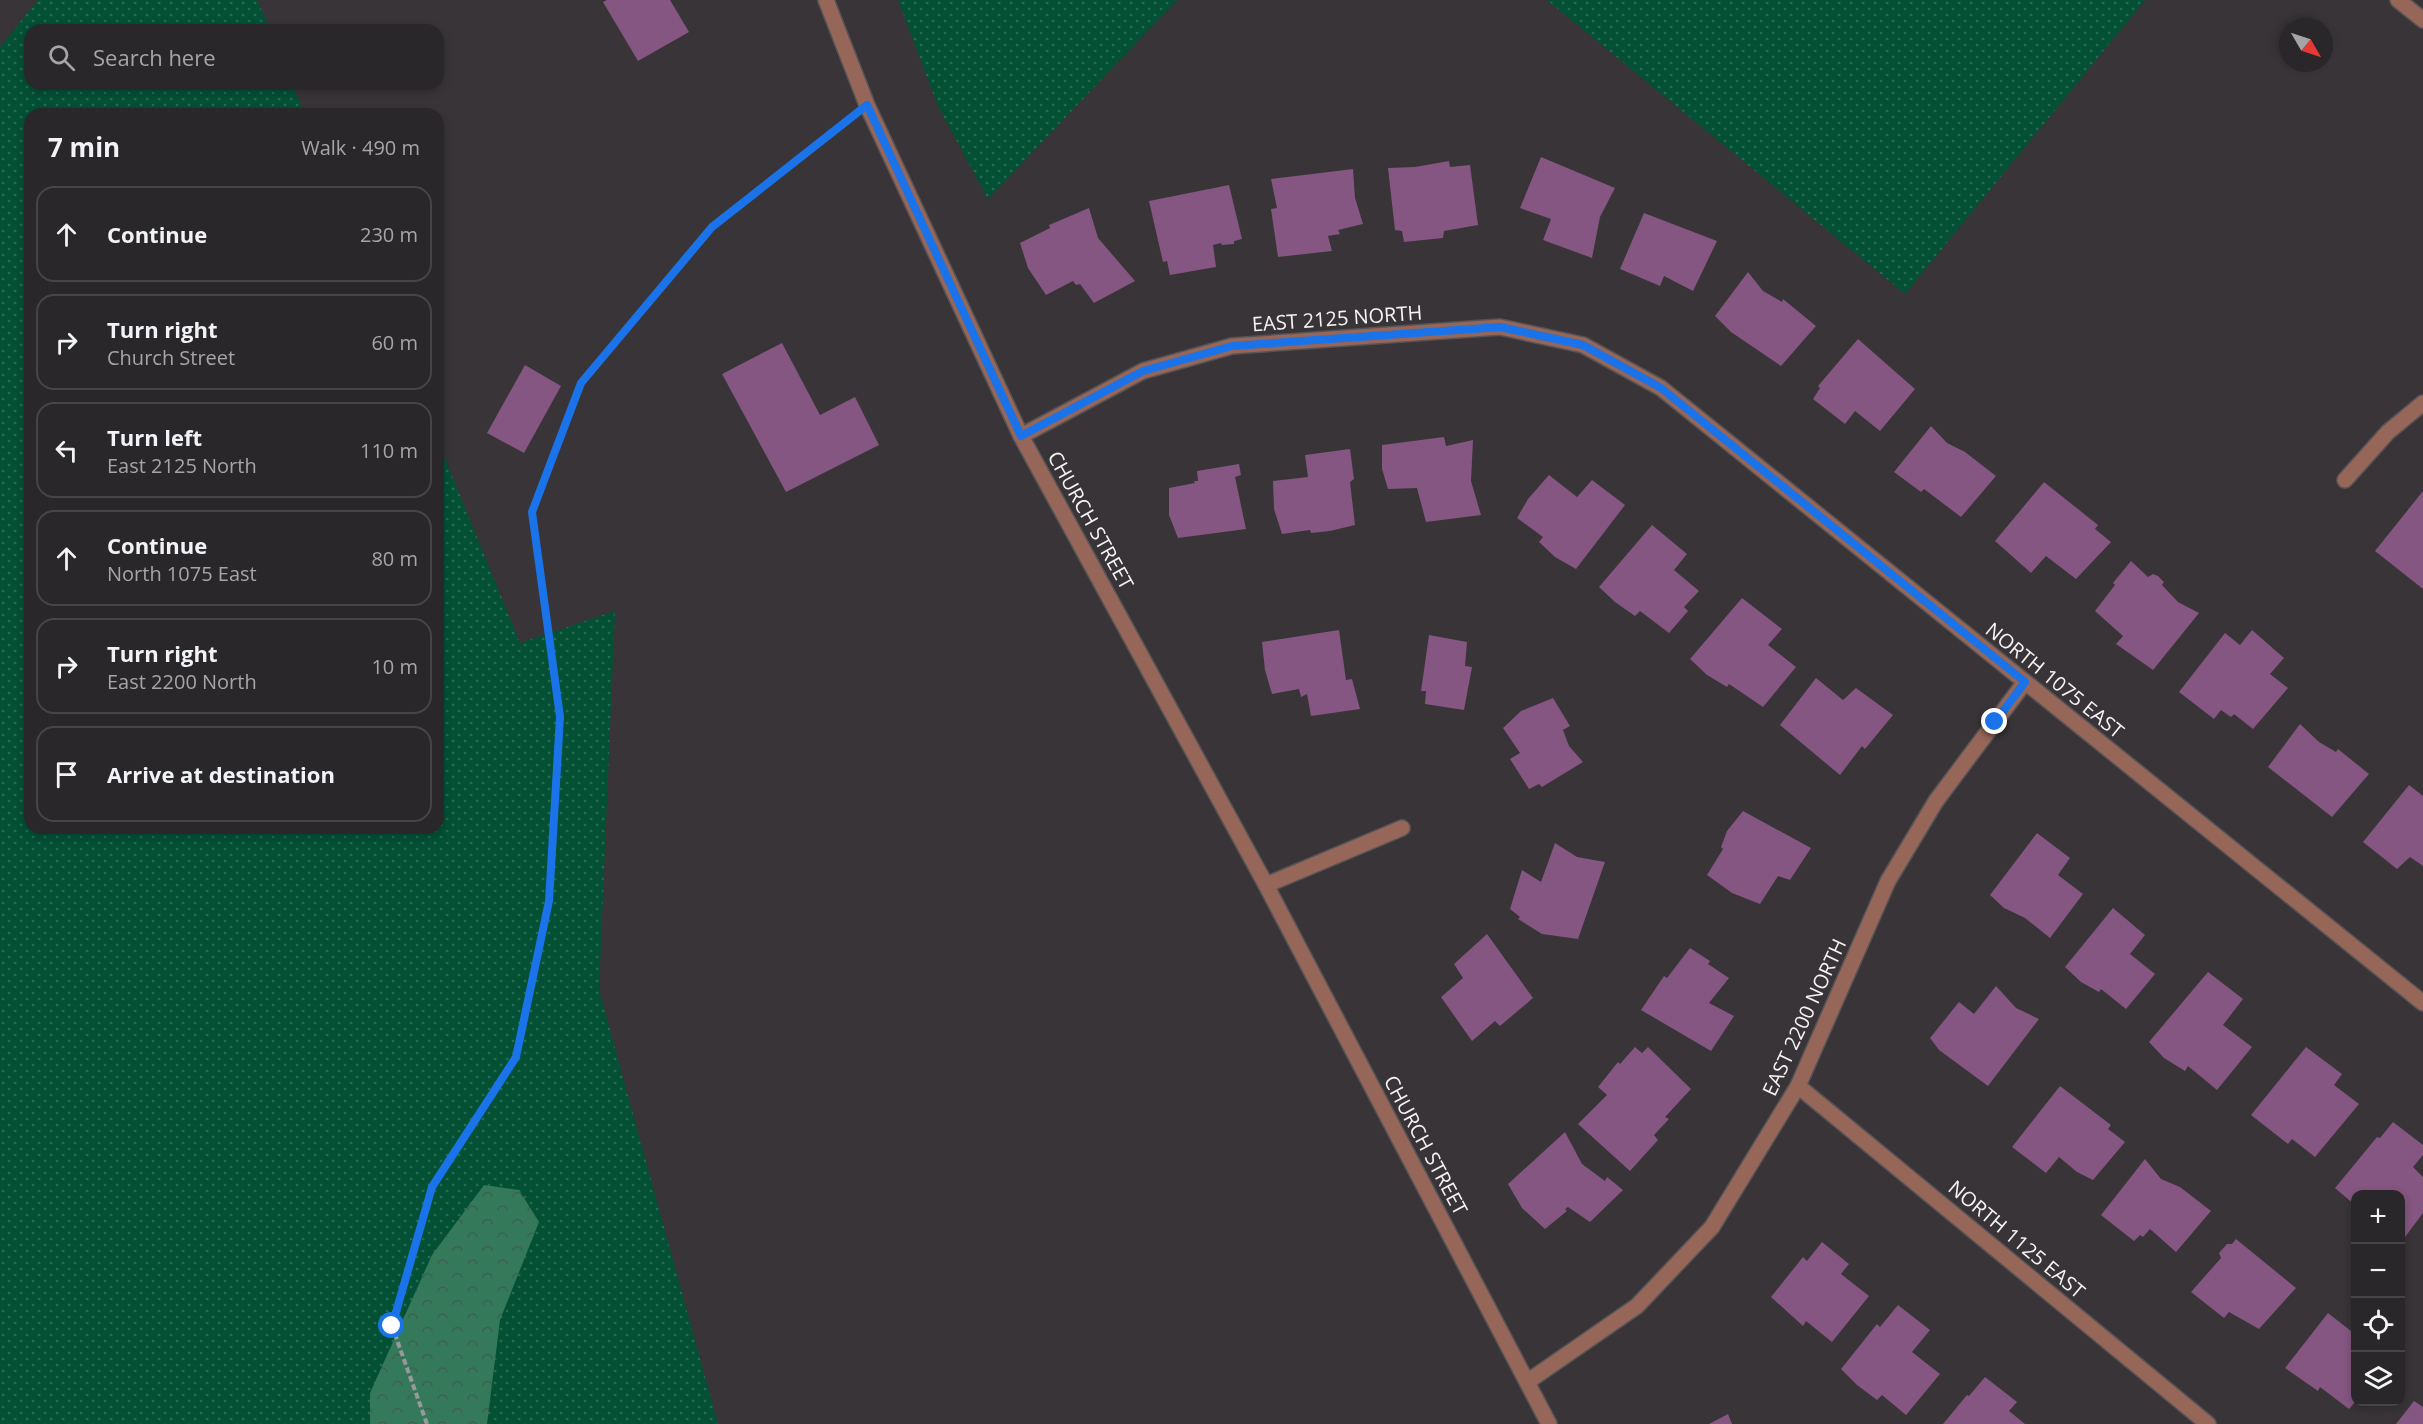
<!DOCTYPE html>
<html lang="en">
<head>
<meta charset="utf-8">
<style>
  :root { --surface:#2a272a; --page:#363336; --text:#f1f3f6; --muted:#a5a5a8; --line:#464447 }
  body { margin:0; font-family:"Open Sans",sans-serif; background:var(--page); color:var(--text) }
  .controls { position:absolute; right:18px; bottom:18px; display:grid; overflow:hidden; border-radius:12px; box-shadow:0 3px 9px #0003 }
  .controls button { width:54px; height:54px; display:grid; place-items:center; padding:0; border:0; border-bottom:2px solid var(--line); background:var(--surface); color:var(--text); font:30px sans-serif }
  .compass { position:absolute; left:2279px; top:18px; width:54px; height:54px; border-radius:50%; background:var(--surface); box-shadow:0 3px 9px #0003; rotate:129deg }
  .stop { position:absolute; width:18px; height:18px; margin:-14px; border:4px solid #1a73e8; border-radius:50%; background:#fff }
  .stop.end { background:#1a73e8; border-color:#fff; box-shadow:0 2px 6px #0008 }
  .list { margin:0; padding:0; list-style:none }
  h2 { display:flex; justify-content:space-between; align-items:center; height:78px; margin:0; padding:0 24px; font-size:26px }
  h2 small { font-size:20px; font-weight:400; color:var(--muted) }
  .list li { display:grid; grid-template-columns:39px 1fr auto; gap:18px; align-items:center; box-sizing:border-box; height:96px; margin:0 12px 12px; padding:0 12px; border:2px solid var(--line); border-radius:18px }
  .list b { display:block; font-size:22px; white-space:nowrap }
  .list p { margin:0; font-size:20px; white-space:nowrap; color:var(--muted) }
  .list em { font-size:20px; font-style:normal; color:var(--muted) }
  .icon { flex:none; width:33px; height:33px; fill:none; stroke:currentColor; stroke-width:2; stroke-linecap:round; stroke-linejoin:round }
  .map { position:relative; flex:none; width:2423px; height:1424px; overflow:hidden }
  .search { position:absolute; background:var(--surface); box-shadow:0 3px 9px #0003; left:24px; top:24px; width:420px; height:66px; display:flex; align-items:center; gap:15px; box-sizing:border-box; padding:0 21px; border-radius:18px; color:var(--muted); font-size:22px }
  .panel { position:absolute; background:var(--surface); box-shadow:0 3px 9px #0003; left:24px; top:108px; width:420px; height:726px; border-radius:18px }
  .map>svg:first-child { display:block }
</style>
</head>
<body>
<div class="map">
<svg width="2423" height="1424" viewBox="0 0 2423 1424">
  <defs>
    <pattern id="grass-dots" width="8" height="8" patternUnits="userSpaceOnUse" patternTransform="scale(1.5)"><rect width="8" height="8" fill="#035035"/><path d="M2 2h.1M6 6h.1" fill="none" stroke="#286a53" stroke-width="1.8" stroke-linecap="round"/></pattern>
    <pattern id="forest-crowns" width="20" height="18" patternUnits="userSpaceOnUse" patternTransform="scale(1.5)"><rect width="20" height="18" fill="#33795a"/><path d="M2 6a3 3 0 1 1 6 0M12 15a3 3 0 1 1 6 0" fill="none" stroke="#405f51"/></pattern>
  </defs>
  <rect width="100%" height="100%" fill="#383438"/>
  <g fill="url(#grass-dots)">
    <polygon points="38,0 257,0 270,30 30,30 30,84 292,84 305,114 30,114 30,828 438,828 438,441 520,643 615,611 599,990 718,1424 0,1424 0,47"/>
    <polygon points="898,0 1177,0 988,199 938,106"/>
    <polygon points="1547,0 2145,0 1905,294"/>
  </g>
  <polygon fill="url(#forest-crowns)" points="484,1185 519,1190 539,1222 500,1320 487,1424 370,1424 370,1393 432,1255"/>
  <g fill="#845681">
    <polygon points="607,0 670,0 689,32 638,61 603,2"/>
    <polygon points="1541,157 1615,188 1600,217 1592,258 1543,240 1551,219 1520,208"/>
    <polygon points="1449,161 1450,167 1470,165 1478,225 1444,231 1443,238 1404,242 1402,231 1395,230 1388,168 1415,167"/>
    <polygon points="1353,169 1355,198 1363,224 1338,230 1340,234 1328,236 1332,251 1278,257 1271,209 1277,208 1271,179"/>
    <polygon points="1229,185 1242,239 1234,241 1234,244 1222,245 1221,243 1213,245 1216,267 1170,275 1167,261 1163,262 1149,201"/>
    <polygon points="1089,208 1098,238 1135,281 1094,303 1080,284 1076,285 1073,281 1046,295 1028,268 1020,243 1050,228 1049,225"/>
    <polygon points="1644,213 1717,241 1693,291 1664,276 1660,286 1620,269"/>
    <polygon points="1748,272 1763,291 1782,302 1783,299 1816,326 1781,366 1731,332 1715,316"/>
    <polygon points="1858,339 1915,389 1880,431 1855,411 1845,424 1813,399 1820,388 1818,386"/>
    <polygon points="782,343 820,415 855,397 879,445 786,492 722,374"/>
    <polygon points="525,365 561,386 524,453 487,433"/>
    <polygon points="1931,426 1947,443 1965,452 1996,476 1961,517 1924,489 1921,492 1894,472"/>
    <polygon points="1444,437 1446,446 1473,440 1471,481 1481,515 1426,522 1417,488 1388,489 1382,469 1382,445"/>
    <polygon points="1350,449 1354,479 1350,482 1355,525 1330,531 1311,533 1310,530 1282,534 1274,509 1273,481 1308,477 1305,455"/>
    <polygon points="1239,464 1241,475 1235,477 1246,529 1178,538 1169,515 1169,488 1195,483 1194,481 1198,481 1197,471"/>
    <polygon points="1549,475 1577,497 1592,480 1625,505 1576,569 1555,557 1539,542 1543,537 1517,518 1528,499"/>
    <polygon points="2044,482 2098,525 2095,529 2111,542 2076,579 2046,556 2031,573 1995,541"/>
    <polygon points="2423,491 2423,589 2375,551"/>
    <polygon points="1652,525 1687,554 1674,570 1699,591 1684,607 1688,611 1669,633 1640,611 1635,616 1615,602 1599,587"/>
    <polygon points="2131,561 2148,577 2153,574 2158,576 2164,582 2162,585 2178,602 2199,613 2153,670 2116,644 2123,636 2095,611 2115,585 2113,583"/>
    <polygon points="1742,598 1782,629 1768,645 1796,667 1763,707 1729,684 1727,687 1707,675 1690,659"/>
    <polygon points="1339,630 1346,680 1352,679 1360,709 1311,716 1307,694 1301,697 1299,689 1272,694 1265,670 1262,642"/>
    <polygon points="2252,630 2284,658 2270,674 2288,688 2253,729 2234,714 2231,717 2221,710 2214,719 2179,692 2225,633 2240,645"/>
    <polygon points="1429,635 1467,642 1465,666 1472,667 1464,710 1425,704 1426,691 1421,691"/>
    <polygon points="1816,678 1843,700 1856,688 1893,715 1865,749 1862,746 1840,775 1780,725"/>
    <polygon points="1553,698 1570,726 1563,730 1569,746 1583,762 1542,787 1539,784 1529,789 1510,759 1520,753 1503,728 1521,711"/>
    <polygon points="2300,724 2319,742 2336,752 2338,749 2369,774 2332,817 2268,767"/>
    <polygon points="2409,785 2423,796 2423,866 2410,857 2397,869 2363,842"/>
    <polygon points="1743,811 1811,848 1790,880 1778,876 1760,904 1732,893 1707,875 1723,849 1721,847 1727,831"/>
    <polygon points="2037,833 2070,858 2058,875 2083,894 2050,938 2025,918 2004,908 1990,895"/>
    <polygon points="1555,843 1577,857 1605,862 1578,939 1542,934 1518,919 1520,917 1510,909 1522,870 1541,882"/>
    <polygon points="2113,908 2145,935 2130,954 2155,974 2126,1009 2101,989 2099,992 2081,982 2065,967"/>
    <polygon points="1487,934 1533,998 1500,1026 1495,1021 1472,1041 1441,997 1463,978 1454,964"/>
    <polygon points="1690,948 1710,961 1708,964 1729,978 1709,1003 1734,1016 1711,1051 1641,1010 1664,976 1667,978"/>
    <polygon points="2208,972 2243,999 2223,1025 2252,1047 2217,1090 2188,1066 2185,1071 2164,1058 2149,1042"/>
    <polygon points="1996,986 2016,1008 2039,1019 1988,1086 1939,1050 1930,1038 1959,1002 1974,1014"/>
    <polygon points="1635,1047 1642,1053 1648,1047 1691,1089 1665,1117 1669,1119 1654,1135 1658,1140 1630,1171 1578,1124 1607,1095 1598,1087 1618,1062 1620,1064"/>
    <polygon points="2306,1047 2342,1074 2334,1085 2359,1104 2315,1157 2292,1139 2288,1144 2251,1115"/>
    <polygon points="2060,1086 2111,1125 2108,1129 2125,1142 2093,1180 2077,1172 2059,1157 2046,1173 2012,1147"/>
    <polygon points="2393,1122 2423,1145 2423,1155 2413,1167 2423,1177 2423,1213 2405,1237 2400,1234 2400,1194 2356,1194 2356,1206 2335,1188 2377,1137 2380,1138"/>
    <polygon points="1565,1132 1582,1164 1605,1181 1607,1177 1623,1190 1590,1222 1568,1207 1565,1209 1567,1211 1545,1229 1522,1208 1508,1184"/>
    <polygon points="2145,1159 2161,1179 2180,1187 2211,1211 2176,1252 2150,1229 2143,1237 2140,1235 2134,1241 2101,1215"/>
    <polygon points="2236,1239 2296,1288 2259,1329 2229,1312 2224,1318 2191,1292 2221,1258 2219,1253 2227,1244 2232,1244"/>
    <polygon points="1822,1242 1849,1264 1841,1274 1869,1296 1832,1342 1806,1321 1803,1326 1771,1297 1803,1257 1807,1261"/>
    <polygon points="1898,1305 1930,1330 1912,1352 1940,1374 1906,1415 1882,1395 1877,1400 1857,1385 1841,1369 1877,1324 1880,1327"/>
    <polygon points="2328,1313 2356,1335 2356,1401 2349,1409 2320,1387 2318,1391 2285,1368"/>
    <polygon points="1985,1377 2017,1402 2009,1411 2025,1424 1943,1424 1967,1395 1969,1396"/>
    <polygon points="2414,1401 2423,1407 2423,1424 2396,1424"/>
    <polygon points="1728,1414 1732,1424 1709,1424"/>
  </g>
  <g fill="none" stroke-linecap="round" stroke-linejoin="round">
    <g stroke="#565356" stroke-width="18">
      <g id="minor">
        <polyline points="826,0 867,105 1021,436 1266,885 1549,1424"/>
        <polyline points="2398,0 2423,20"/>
        <polyline points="1021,436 1143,371 1232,346 1500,327 1583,345 1661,388 2423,1003"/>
        <polyline points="2345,480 2388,432 2423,403"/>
        <polyline points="1266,885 1402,828"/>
        <polyline points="1798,1086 2208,1424"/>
        <polyline points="1527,1382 1637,1306 1712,1227 1798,1086 1888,881 1936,801 2025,682"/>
      </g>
    </g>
    <polyline stroke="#9b989b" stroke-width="4" stroke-dasharray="6 3" stroke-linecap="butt" points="427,1424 392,1326 432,1187 516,1057 549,901 560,717 532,512 581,383 712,227 845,122"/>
    <use href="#minor" stroke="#966658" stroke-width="15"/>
  </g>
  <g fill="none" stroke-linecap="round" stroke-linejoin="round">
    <polyline stroke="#1a73e8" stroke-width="8" points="392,1326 432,1187 516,1057 549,901 560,717 532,512 581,383 712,227 867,105 1021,436 1143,371 1232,346 1500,327 1583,345 1661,388 2025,682 1995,722"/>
  </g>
  <g text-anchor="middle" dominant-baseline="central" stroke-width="4.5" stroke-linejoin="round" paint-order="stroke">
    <g font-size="20" fill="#f6f3f5" stroke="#383438">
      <text transform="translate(1337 318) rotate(-4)">EAST 2125 NORTH</text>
      <text transform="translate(1091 520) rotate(61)">CHURCH STREET</text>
      <text transform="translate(2055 680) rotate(39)">NORTH 1075 EAST</text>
      <text transform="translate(1804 1017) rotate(-65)">EAST 2200 NORTH</text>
      <text transform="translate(1426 1145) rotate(62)">CHURCH STREET</text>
      <text transform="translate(2017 1239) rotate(40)">NORTH 1125 EAST</text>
    </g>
  </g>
</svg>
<div class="controls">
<button>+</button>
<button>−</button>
<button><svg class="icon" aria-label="locate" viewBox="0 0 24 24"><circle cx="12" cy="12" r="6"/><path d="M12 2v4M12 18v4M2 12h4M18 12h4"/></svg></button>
<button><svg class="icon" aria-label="layers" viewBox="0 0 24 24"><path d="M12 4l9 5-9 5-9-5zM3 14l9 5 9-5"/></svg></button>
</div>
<svg class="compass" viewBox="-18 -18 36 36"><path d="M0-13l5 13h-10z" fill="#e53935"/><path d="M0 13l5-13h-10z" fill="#a5a5a8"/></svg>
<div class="stop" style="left:392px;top:1326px"></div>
<div class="stop end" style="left:1995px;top:722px"></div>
<div class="search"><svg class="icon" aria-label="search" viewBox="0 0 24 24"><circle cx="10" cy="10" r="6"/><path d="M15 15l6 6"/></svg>Search here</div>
<section class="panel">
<h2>7 min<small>Walk · 490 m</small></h2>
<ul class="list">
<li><svg class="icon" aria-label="ahead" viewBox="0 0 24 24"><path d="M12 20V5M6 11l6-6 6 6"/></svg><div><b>Continue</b></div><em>230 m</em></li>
<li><svg class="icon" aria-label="right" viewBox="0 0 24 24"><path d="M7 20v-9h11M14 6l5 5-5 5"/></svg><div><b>Turn right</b><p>Church Street</p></div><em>60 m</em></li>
<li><svg class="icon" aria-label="left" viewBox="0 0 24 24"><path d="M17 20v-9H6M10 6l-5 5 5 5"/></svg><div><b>Turn left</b><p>East 2125 North</p></div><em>110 m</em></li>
<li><svg class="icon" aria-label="ahead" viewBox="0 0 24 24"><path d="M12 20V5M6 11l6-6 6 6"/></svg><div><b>Continue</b><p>North 1075 East</p></div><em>80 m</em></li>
<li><svg class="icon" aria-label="right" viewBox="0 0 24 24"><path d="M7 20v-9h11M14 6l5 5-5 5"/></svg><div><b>Turn right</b><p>East 2200 North</p></div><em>10 m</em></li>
<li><svg class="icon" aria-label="arrive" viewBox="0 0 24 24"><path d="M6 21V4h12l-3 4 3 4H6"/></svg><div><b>Arrive at destination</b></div></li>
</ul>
</section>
</div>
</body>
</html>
